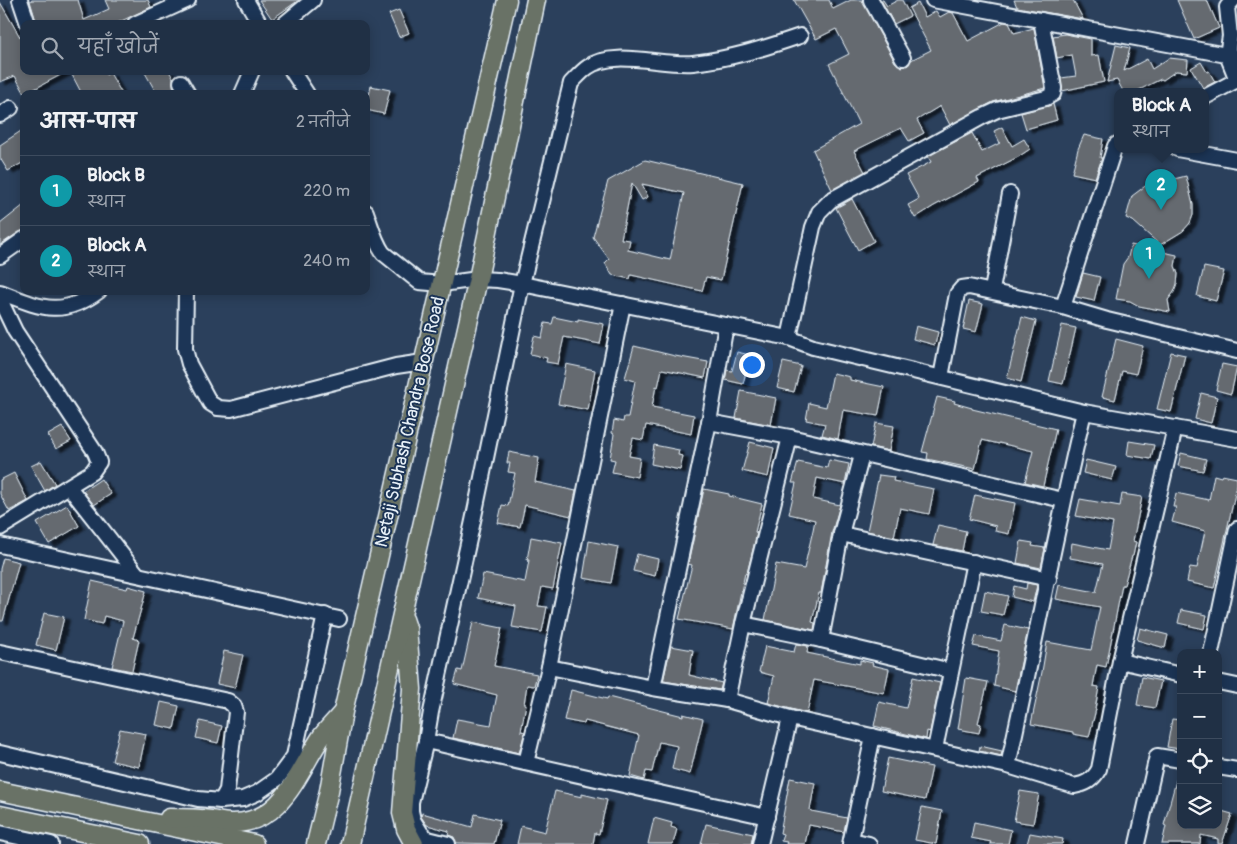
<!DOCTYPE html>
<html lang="hi">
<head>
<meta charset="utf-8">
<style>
  :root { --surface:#203045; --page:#2d3c50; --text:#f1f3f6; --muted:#a2a9b3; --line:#3d4b5e; --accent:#ffd166 }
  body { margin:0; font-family:Pangolin,"Playpen Sans Deva",sans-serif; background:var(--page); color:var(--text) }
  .controls { position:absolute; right:15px; bottom:15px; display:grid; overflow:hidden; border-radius:10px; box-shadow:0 2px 12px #0003 }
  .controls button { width:45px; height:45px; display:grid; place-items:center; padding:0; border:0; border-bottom:1px solid var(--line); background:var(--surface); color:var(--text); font:25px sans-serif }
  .you { position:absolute; left:751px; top:364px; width:18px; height:18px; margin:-12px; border:4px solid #fff; border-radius:50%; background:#1a73e8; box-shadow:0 0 0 8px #1a73e833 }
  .badge { display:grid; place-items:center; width:32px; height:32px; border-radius:50%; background:var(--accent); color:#fff; font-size:16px; font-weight:700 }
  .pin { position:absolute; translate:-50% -41px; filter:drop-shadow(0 1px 2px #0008) }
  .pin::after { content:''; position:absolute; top:26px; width:18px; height:15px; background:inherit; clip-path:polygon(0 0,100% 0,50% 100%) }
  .popup { position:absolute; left:1114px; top:88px; width:95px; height:65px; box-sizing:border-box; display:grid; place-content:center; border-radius:10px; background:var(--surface); filter:drop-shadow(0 1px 4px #0005); font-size:16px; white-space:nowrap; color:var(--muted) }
  .popup b { font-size:19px; color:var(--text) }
  .popup::after { content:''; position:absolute; left:50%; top:100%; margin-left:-10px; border:10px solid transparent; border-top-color:var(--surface) }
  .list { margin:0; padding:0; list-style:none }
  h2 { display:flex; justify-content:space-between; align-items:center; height:65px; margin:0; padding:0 20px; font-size:21px }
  h2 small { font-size:16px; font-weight:400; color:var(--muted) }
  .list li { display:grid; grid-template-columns:32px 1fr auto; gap:15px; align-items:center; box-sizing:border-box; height:70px; padding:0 20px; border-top:1px solid var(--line) }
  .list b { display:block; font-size:19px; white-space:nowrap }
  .list p { margin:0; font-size:16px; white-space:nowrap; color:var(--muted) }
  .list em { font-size:16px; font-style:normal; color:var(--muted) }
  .icon { flex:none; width:28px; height:28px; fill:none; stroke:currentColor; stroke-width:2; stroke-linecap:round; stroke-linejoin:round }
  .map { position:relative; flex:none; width:1237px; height:844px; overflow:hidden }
  .search { position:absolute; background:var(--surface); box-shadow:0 2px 12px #0003; left:20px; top:20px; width:350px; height:55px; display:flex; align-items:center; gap:12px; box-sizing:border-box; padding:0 18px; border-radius:10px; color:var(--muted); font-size:19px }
  .panel { position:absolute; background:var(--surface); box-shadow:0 2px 12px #0003; left:20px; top:90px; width:350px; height:205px; border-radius:10px }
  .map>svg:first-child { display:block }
</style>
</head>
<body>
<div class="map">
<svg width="1237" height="844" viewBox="0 0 1237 844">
  <defs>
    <filter id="shadow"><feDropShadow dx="5.5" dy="3" stdDeviation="1" flood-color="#0009"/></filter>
  </defs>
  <rect width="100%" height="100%" fill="#2b405c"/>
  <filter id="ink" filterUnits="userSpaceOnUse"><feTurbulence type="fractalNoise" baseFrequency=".02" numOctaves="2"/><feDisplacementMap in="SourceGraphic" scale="10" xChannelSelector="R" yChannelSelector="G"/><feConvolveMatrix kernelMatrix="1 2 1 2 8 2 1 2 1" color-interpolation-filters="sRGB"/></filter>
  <g filter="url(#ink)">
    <g fill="#656a70" stroke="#e8f1f8" fill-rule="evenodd" filter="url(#shadow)">
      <polygon points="32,0 78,0 84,20 109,9 105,0 148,0 151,7 115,24 37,24 30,1"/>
      <polygon points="259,0 299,0 272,19"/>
      <polygon points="794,0 829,0 833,9 851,0 862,0 895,62 902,67 908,65 911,60 931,50 909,8 918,3 925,17 936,11 940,17 949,12 953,13 968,41 1004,22 1009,23 1014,33 1034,28 1045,88 993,102 950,125 940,106 917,120 924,133 909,141 901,128 854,151 865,172 832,190 813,150 859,124 829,64 849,54 836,29 816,39"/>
      <polygon points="881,0 883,0 887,6 898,0 902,0 910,16 894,24"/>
      <polygon points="1014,0 1073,0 1083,19 1017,7"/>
      <polygon points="1177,0 1207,0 1219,28 1194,39"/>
      <polygon points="0,2 20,37 24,36 24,71 68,71 25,94 15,76 0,82"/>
      <polygon points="399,10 409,33 399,37 389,14"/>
      <polygon points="1065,34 1091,39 1091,56 1099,55 1104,82 1062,91 1061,78 1076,76 1072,55 1057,58 1053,36"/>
      <polygon points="1116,45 1130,48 1124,71 1147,59 1152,69 1169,58 1188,60 1187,72 1176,71 1163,80 1161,79 1137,91 1123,91 1117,80 1107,82"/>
      <polygon points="1201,62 1207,72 1209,71 1215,82 1203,88 1191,68"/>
      <polygon points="70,71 104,71 106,75 110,73 122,94 82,94"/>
      <polygon points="144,71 169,71 173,78 173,86 178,94 157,94"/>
      <polygon points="371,86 390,90 384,114 366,110"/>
      <polygon points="1053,104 1057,120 1026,129 1021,113"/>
      <polygon points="1002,127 1012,146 1024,139 1030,149 1018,157 977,178 979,182 934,206 915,218 908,205 919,199 906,175 931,162 928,156 972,133 982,152 1000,143 994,131"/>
      <polygon points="24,129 24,162 8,171 0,158 0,145"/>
      <polygon points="1084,135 1103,139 1100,158 1102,158 1095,178 1072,173 1078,149"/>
      <path d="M645,160l98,23 -22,97 -15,-3 -4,14 -71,-16 -1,4 -18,-4 -7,-12 4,-4 -16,-22 15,-56zM632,183l10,17 6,-3 -6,-13 42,9 -14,67 -42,-10 2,-10 -9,-1z"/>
      <polygon points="1160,175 1170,180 1186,176 1193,205 1193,215 1190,223 1183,231 1160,245 1133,221 1126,218 1132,196"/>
      <polygon points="852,199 874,241 858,250 836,208"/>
      <polygon points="24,205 24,230 19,232 0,245 0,224"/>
      <polygon points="1131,245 1153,250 1145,255 1163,252 1177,255 1175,266 1178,274 1177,284 1174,292 1168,300 1170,312 1139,306 1130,301 1116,299 1123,264 1128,257"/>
      <polygon points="1204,267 1224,271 1216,301 1197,296"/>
      <polygon points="1083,273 1100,277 1094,301 1076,297"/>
      <polygon points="969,301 983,304 976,332 963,329"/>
      <polygon points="554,317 578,322 578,319 604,324 600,344 564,337 558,364 546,362 547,358 530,354 534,336 542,338 545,323 552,324"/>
      <polygon points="1022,317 1036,321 1021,382 1007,378"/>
      <polygon points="1062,325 1076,328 1063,384 1049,381"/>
      <polygon points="916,326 938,332 935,345 913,339"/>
      <polygon points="1116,339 1143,346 1136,374 1122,371 1115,400 1102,397"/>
      <polygon points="634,346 675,356 708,362 705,378 662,369 658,387 656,386 652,407 694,415 691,434 646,425 643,440 633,438 629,456 640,458 637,477 612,472 615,460 610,459 614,434 612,433 614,420 623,422 624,417 628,417 635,381 625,378"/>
      <polygon points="737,352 750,355 743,384 725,380 727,370 732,371"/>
      <polygon points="1171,352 1185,355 1171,412 1157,409"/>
      <polygon points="783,362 801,366 794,392 777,388"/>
      <polygon points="566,364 595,370 588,410 558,404"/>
      <polygon points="1222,364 1237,367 1231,394 1216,390"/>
      <polygon points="833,373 850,377 850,380 884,387 878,416 843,410 838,439 822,435 825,424 806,420 809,403 826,407"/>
      <polygon points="741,391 776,398 771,425 736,418"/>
      <polygon points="1201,393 1217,397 1211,423 1195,419"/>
      <polygon points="937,397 955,401 954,403 972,408 972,409 1056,429 1043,486 1025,482 1033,451 999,443 999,444 982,440 975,469 927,459 928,453 922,452"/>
      <polygon points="876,423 894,426 889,451 871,447"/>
      <polygon points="62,427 71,441 56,449 48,435"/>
      <polygon points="1129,441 1154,445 1151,459 1127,455"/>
      <polygon points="750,442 774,448 768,477 742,471"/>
      <polygon points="654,445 679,450 678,455 683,456 680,470 651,464"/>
      <polygon points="509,452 539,458 535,482 576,491 571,516 525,505 520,527 498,523 502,505 508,506 515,473 508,472 510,463 507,463"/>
      <polygon points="1181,453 1206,459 1203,471 1178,466"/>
      <polygon points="829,460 849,464 845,484 817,478 813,499 840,505 832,532 821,593 819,593 812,622 815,623 814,630 765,620 776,564 804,569 813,530 815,520 789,514 796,483 792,483 798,462 827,468"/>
      <polygon points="1086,460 1116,467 1112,480 1083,473"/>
      <polygon points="41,461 55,484 45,491 31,466"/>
      <polygon points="14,473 28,501 9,511 0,494 0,480"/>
      <polygon points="879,475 894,477 893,481 934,489 929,514 900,508 894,537 867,531"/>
      <polygon points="1214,475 1221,477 1222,475 1237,478 1237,485 1214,588 1187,582 1190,567 1197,568 1205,531 1172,522 1176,507 1173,507 1176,493 1209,500"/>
      <polygon points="101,479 111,494 94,505 83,491"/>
      <polygon points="704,489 729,494 729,496 762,504 755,532 757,533 747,574 745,573 733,629 679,619 692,565 688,564"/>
      <polygon points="1122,494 1142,497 1133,541 1136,542 1133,556 1132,556 1124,585 1122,585 1106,667 1097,665 1093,686 1099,687 1095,709 1096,709 1089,737 1073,734 1073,732 1031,724 1042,672 1047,642 1091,650 1094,636 1100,607 1056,599 1059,585 1096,592 1103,564 1070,558 1072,543 1108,550 1113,523 1076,516 1080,499 1120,506"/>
      <polygon points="975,495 1015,503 1009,534 995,531 996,526 969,519"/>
      <polygon points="67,505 79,526 49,544 37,523"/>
      <polygon points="938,525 966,531 962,551 933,545"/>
      <polygon points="531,537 562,543 553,589 542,587 538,606 547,607 542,632 512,627 516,606 478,598 483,574 525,582 529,560 527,560"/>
      <polygon points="589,541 618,547 611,583 583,578"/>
      <polygon points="1021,541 1033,543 1032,546 1045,548 1041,568 1017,563"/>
      <polygon points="637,554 658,559 655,576 633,571"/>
      <polygon points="3,558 19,562 3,621 0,621 0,569"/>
      <polygon points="92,581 127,589 128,586 146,591 133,638 139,640 132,671 112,667 123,621 104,616 102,624 84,620"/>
      <polygon points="1027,583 1037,585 1033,602 1012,597 1014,586 1026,589"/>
      <polygon points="985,591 1008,596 1003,615 981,611"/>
      <polygon points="1181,610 1207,615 1204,629 1178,623"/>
      <polygon points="44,613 64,617 56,650 36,645"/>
      <polygon points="473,622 502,628 494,666 537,674 534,686 527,685 524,704 526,704 521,731 525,732 519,753 453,738 457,719 491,725 497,695 454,684 458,670 462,671"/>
      <polygon points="1005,625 1028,630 1015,691 994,686 999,651 973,646 976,636 1001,641"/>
      <polygon points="1140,628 1168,635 1165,648 1137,640"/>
      <polygon points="796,644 808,646 807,653 860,664 860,660 873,663 872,665 889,669 884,693 814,680 807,713 768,703 774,676 759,672 765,646 794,652"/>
      <polygon points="671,646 693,650 689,675 722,683 720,690 663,681"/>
      <polygon points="224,651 243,655 235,688 217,684"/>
      <polygon points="913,677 940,683 930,732 927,731 926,739 874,726 879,702 906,708"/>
      <polygon points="1142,677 1161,681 1155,708 1137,705"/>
      <polygon points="966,678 988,682 978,723 981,724 979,733 958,729"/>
      <polygon points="571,690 607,699 608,697 683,716 683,714 703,719 690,774 672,769 677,746 659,742 652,772 646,771 644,780 630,776 639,735 585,721 584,724 564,720"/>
      <polygon points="161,702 179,706 174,729 156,725"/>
      <polygon points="1172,719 1181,720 1181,749 1167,747"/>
      <polygon points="200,721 222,726 218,743 196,738"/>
      <polygon points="120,729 146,734 139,767 112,761"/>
      <polygon points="980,746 1002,751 1001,756 979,751"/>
      <polygon points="888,758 932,767 925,800 881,791"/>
      <polygon points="1177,777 1181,777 1181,825 1218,825 1218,810 1232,814 1222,844 1218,844 1218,839 1201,835 1200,844 1162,844 1166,826 1164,825"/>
      <polygon points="790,778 815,783 810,810 811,811 847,818 844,832 809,825 805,844 786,844 787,842 781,841 783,834 780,833"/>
      <polygon points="555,791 582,797 582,794 607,800 599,834 595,833 593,844 517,844 521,826 545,832"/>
      <polygon points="1020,791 1039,794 1033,824 1014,821"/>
      <polygon points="922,807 942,811 936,844 915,840"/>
      <polygon points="422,813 472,827 475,814 500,820 494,844 456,843 454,837 448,835 449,831 427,825 421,817"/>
      <polygon points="654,818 672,823 671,827 677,829 673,844 648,844"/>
      <polygon points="974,822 1011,830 1008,844 990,844 991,842 971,838"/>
      <polygon points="706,824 753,834 751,844 701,844"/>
      <polygon points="1030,833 1063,839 1062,844 1027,844"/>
    </g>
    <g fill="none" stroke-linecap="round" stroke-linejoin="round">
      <g stroke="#e8f1f8" stroke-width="18">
        <g id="minor">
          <polyline points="20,0 28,24"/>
          <polyline points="246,0 260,24"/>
          <polyline points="871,0 903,58"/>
          <polyline points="933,0 1237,57"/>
          <polyline points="1233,0 1227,7 1230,36 1227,55 1237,80"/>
          <polyline points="135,24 188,0"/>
          <polyline points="284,24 313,0"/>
          <polyline points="292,71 307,94"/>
          <polyline points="181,82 188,94"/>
          <polyline points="242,94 252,71"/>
          <polyline points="1205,97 1237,80"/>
          <polyline points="0,115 11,108"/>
          <polyline points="1177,149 1237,160"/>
          <path d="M366,212c5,14 8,28 17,41l36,29 23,2 36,-5 20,1 24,4 267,54 24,9 271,65 153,27"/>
          <polyline points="0,256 24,239"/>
          <polyline points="992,290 1010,194"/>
          <polyline points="186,291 185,349 189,364 210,403 218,408 231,409 396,366 423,362"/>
          <path d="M0,292c39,15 61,27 99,-1"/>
          <polyline points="1063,307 1115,146 1117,144"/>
          <polyline points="789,338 813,227 819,212 831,200 982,117 997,110 1046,98 1053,94 1054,88 1041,20"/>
          <polyline points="941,377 957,294 962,288 969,287 1063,307 1107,320 1237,351"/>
          <polyline points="709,422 790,437 1063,500"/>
          <polyline points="69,487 137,574"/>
          <polyline points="0,528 92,472 99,462 95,452 15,331 3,306 1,293"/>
          <polyline points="841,534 1049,579"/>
          <polyline points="0,545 339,619"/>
          <polyline points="743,624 821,640 951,671"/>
          <polyline points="821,640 841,534 862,455"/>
          <polyline points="0,652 228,701 234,706 236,712 227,790 221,801 198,799 0,753"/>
          <polyline points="1211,653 1237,529"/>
          <polyline points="1120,661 1181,675"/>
          <path d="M549,667l104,21 74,12 63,18 218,48 66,20c12,-2 19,-6 25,-17l21,-108 55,-233"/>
          <polyline points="1218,682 1237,686"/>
          <polyline points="653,688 709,422 726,325"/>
          <polyline points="727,700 743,624 790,437"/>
          <polyline points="426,741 767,817"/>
          <polyline points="935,749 974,562"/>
          <polyline points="526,763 549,667 623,304"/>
          <path d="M1008,766c26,-118 48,-236 76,-354"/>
          <polyline points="1218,767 1237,770"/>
          <polyline points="221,801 243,799 257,793 277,779 294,756 325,615"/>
          <polyline points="0,833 51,844"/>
          <polyline points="851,840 869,844"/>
          <path d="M448,844l-20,-5 -7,-6 -8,-13 -2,-9v-9l15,-61 5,-29 42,-191 49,-237 49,-201c5,-5 11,-12 17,-16 25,-18 75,-1 105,-4 37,-4 72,-15 107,-27"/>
          <polyline points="760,844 790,718"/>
          <polyline points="850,844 873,736"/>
          <polyline points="1137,844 1157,756 1181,760"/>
        </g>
      </g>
      <g stroke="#e8f1f8" stroke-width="21">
        <g id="major">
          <polyline points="404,619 407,628 412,689 402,813 406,829 414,844"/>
          <polyline points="0,791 254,844"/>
          <polyline points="0,815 140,844"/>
          <path d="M169,818c14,0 28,0 42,2 6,1 13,3 19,3 53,2 68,-52 92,-87 6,-8 14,-16 20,-23"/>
          <polyline points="316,844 329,791 343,712 507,0"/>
          <polyline points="350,844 478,279 536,0"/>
        </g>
      </g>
      <use href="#minor" stroke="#1d3557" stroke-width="14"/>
      <use href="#major" stroke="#697266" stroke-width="18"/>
    </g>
  </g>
  <g text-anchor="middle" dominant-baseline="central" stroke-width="4" stroke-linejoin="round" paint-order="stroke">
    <g font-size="18" fill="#e8f1f8" stroke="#1d3557">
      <text transform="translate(410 422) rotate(-77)">Netaji Subhash Chandra Bose Road</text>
    </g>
  </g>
</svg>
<div class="controls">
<button>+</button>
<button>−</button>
<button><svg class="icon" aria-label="locate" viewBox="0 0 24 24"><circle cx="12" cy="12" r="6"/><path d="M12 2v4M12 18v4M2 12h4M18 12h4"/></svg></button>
<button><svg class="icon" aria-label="layers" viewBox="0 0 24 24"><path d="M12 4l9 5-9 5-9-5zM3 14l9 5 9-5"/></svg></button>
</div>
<div class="you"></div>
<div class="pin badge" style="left:1149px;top:279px;background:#0f9aa8">1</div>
<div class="pin badge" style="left:1161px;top:210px;background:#0f9aa8">2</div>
<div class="popup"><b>Block A</b>स्थान</div>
<div class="search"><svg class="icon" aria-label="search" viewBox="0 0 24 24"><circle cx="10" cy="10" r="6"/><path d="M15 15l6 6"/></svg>यहाँ खोजें</div>
<section class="panel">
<h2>आस-पास<small>2 नतीजे</small></h2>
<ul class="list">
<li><span class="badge" style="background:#0f9aa8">1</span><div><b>Block B</b><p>स्थान</p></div><em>220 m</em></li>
<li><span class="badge" style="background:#0f9aa8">2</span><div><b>Block A</b><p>स्थान</p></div><em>240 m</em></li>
</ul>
</section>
</div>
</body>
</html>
